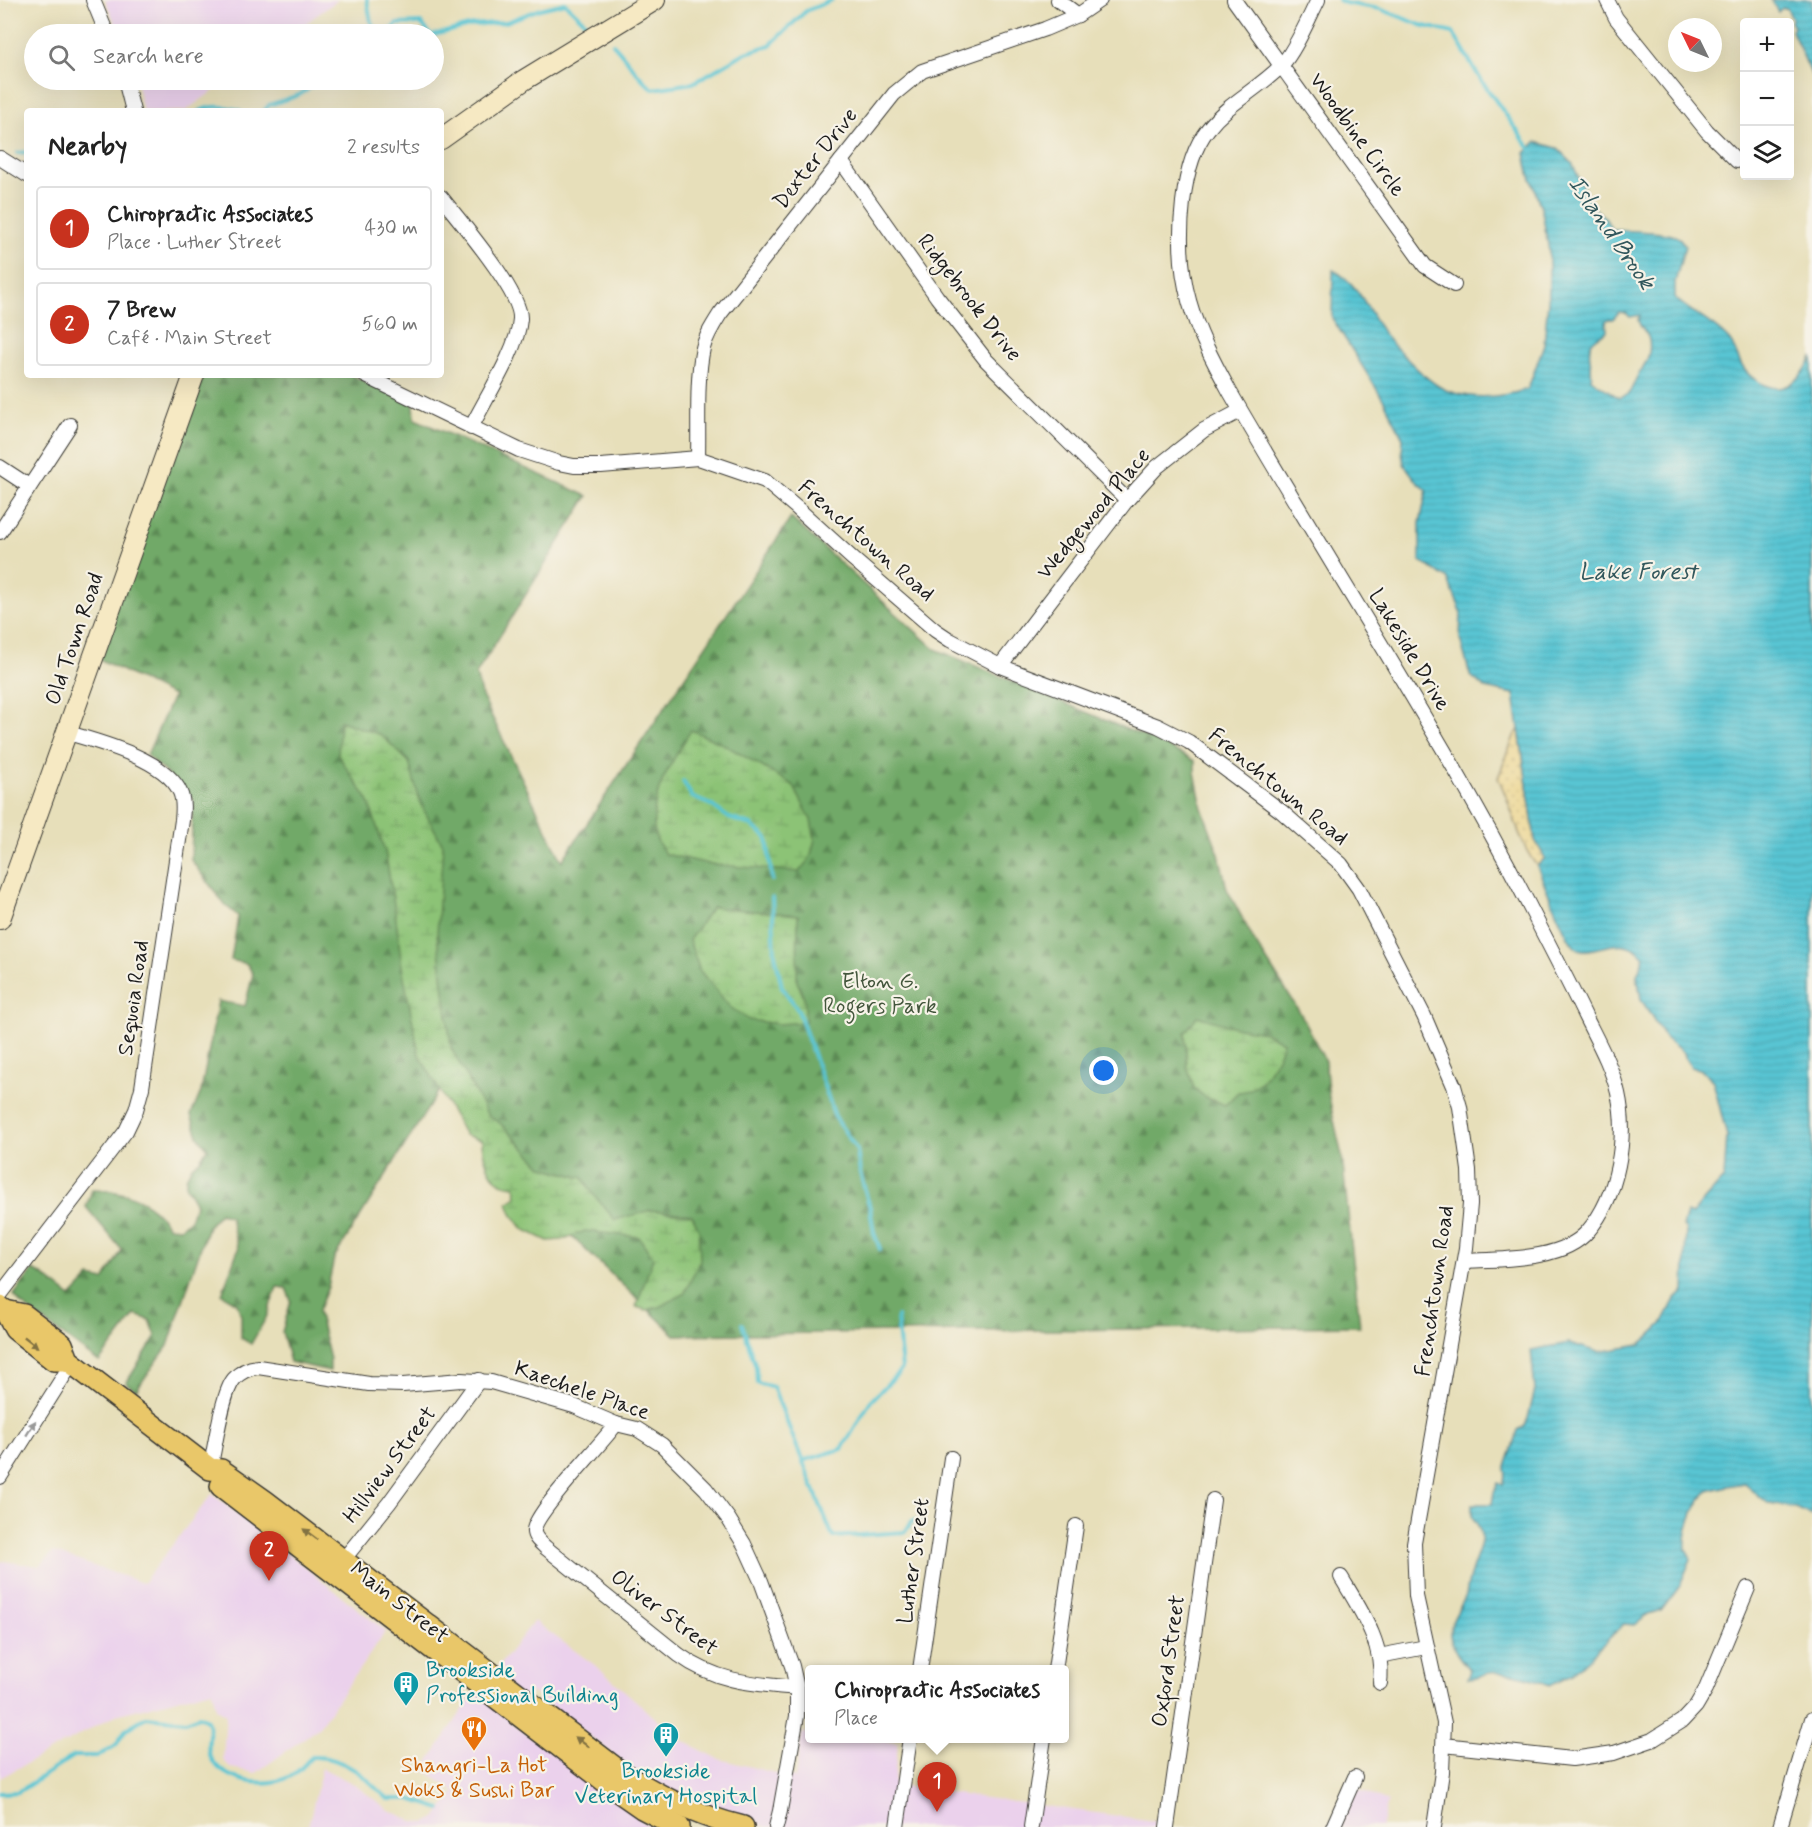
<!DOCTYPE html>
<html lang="en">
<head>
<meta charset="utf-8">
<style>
  :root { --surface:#fff; --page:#f6f6f6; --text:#222; --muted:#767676; --line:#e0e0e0; --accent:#c8321e }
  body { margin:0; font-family:Mynerve,sans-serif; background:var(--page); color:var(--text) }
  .controls { position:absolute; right:18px; top:18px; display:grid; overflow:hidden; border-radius:6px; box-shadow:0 6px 24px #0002 }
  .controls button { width:54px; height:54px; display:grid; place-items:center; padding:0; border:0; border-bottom:2px solid var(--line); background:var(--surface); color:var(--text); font:30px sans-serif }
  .compass { position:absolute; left:1668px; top:18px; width:54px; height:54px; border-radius:50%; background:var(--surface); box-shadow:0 6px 24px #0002; rotate:313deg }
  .you { position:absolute; left:1104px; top:1071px; width:21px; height:21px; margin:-15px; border:4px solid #fff; border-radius:50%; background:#1a73e8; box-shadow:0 0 0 9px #1a73e833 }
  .badge { display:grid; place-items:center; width:39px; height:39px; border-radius:50%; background:var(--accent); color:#fff; font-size:20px; font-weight:700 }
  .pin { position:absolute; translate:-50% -50px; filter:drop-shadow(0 2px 3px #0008) }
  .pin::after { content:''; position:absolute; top:32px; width:21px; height:18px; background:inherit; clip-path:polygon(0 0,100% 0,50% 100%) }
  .popup { position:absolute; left:805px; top:1665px; width:264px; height:78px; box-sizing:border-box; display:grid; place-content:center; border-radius:6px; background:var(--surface); filter:drop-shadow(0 2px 4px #0005); font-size:20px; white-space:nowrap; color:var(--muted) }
  .popup b { font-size:22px; color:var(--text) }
  .popup::after { content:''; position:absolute; left:50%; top:100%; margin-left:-12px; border:12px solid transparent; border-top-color:var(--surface) }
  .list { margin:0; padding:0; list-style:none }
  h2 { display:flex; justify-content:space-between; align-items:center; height:78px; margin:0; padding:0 24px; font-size:26px }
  h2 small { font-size:20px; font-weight:400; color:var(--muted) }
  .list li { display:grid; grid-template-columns:39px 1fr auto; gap:18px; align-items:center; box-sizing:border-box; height:84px; margin:0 12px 12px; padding:0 12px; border:2px solid var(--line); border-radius:6px }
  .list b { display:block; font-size:22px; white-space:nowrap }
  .list p { margin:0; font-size:20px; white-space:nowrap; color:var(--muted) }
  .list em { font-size:20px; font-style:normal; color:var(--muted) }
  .icon { flex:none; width:33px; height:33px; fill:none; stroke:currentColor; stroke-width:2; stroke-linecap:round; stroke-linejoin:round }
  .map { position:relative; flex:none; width:1812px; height:1827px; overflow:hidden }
  .search { position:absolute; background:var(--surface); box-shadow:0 6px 24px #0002; left:24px; top:24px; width:420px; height:66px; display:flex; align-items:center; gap:15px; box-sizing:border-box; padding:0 21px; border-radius:33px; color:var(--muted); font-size:22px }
  .panel { position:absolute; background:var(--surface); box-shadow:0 6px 24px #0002; left:24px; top:108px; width:420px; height:270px; border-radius:6px }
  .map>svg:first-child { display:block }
</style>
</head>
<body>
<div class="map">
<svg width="1812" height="1827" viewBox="0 0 1812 1827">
  <defs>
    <pattern id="forest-firs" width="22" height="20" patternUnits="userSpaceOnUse" patternTransform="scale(1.5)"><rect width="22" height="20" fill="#71a967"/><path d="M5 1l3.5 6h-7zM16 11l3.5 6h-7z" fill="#5c8954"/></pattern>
    <pattern id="wetland-marsh" width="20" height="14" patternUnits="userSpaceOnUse" patternTransform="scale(1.5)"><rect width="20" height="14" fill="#8cc376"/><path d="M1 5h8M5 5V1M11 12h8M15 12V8" fill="none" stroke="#78a766"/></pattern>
    <pattern id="sand-dots" width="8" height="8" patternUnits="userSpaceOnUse" patternTransform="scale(1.5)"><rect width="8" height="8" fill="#eeda9e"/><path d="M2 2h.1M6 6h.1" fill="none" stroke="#ccba88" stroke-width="1.8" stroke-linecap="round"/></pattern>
    <pattern id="water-rules" width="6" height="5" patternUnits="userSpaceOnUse" patternTransform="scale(1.5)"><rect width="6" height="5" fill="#59c5d3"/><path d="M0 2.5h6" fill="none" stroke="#4da9b5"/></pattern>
  </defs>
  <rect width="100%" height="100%" fill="#f7f3e8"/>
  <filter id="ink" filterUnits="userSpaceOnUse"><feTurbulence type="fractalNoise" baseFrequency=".0167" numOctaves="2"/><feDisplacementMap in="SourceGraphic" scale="12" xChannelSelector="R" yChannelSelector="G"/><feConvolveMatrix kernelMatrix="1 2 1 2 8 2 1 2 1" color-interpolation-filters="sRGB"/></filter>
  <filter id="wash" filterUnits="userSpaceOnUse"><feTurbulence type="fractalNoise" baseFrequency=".008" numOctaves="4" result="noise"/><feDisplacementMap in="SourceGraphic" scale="24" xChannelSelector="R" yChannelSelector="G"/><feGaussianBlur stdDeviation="1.35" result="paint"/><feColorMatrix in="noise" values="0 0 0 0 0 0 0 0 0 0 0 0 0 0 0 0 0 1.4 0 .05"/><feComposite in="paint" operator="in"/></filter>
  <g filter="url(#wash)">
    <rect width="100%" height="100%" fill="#e7dfba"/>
    <g fill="#ebd1ec">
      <polygon points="105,0 338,0 291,34 120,34"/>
      <polygon points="136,80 229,80 185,111 143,111"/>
      <polygon points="212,1494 386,1631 318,1728 256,1773 231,1768 223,1760 226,1715 216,1708 212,1690 116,1715 0,1778 0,1564 2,1561 40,1566 53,1552 143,1583"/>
      <polygon points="534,1621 600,1669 679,1739 719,1759 795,1778 802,1733 809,1733 810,1738 857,1738 898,1743 894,1783 912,1788 1155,1821 1155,1827 767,1827 740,1819 672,1792 634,1770 532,1692 509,1721 651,1827 308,1827 322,1768 352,1783 389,1810 413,1821 426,1823 436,1818 455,1792 424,1769 475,1691 498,1667"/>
      <polygon points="1357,1789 1388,1802 1381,1827 1340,1827"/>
    </g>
    <path fill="url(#forest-firs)" stroke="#466242" stroke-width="1.5" d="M194,375h157l63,29 1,15 173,77 -112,178 5,20 81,167 229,-343 144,131 225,94 35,18v11l7,36 17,46 8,35 28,53 46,72 24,47 4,37 13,58 18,170 -685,9 -128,-122 -102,-132 -111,177 -6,29 -10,24 12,48v12l-40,-9 -8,-30 9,-31 -5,-13 -9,-1 -11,31 -15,26 -10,-6v-22l-4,-13 -15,-9 16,-45 -8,-32 -10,-4 -12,13 -40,120 -32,44 -10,-7 30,-47 -6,-16 -15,-5 -36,47 -78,-58 -7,-9 19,-25 8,4 30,23 19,-20 14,3 18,-30 -36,-43 6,-17c35,0 57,9 77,37l11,1 10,-9 6,-15 -10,-17v-9l6,-12 8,-6 7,-12 -9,-12 -7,-21 10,-23 17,-91 27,5 8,-32 -6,-10 -16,-4 7,-44 -13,-11 -34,-45 2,-61 -46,-44 26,-59 -76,-38z"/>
    <g fill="url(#wetland-marsh)" stroke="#547049" stroke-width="1.5">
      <path d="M340,721l41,14 28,27 11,41 23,42 -6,89 14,114 36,66 14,10 42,43 40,11 10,16 22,26 36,-10 41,5 7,15 1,31 -16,33 -25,13 -13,3 -10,-3 17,-49 -14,-21 -54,-6 -24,9 -13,1 -25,-12 -11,-15 -4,-11 9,-6 -2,-11c-4,-1 -11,-1 -14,-3 -13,-8 -19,-30 -19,-43l-17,-5 -46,-81 -17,-87 -8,-63 -9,-53 -17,-51 -30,-45z"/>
      <path d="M691,730l34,15 68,40 18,35 4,19 -5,19 -11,14 -90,-8 -44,-10c-3,-6 -9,-13 -10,-20 -7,-41 17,-71 36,-104z"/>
      <polygon points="712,907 798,915 797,981 805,1000 805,1022 778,1024 749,1020 730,1007 700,971 689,940"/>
      <path d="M1197,1016l41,12 27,4 18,10c-5,20 -23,50 -45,50l-13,13 -20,-8 -11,-9 -7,-22 -2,-33z"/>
    </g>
    <path fill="url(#sand-dots)" stroke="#857b5d" stroke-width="1.5" d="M1519,730l16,110 10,18 -8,8c-20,-25 -24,-59 -39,-88l17,-44z"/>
    <g fill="url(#water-rules)" stroke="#3a7078" stroke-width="1.5" fill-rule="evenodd">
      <polygon points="1771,0 1812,0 1812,76 1792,31 1794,27 1791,22 1792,19 1787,8 1782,8 1778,12"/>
      <path d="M1536,142l21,6 15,15 19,42 14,13 7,12c14,1 58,1 67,8 2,1 5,7 6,8l-10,36v16c17,16 40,25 55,43 6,8 8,20 14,28 7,10 24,20 36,19 13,-1 28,-19 32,-31v1158l-16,-7 -27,-4 -25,-21c-10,2 -23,4 -33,7 -16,6 -27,44 -25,60 1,2 4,7 5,9l-12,28 -18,24 -13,4 -13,10 -11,-1 -52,50 -22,11c-16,-7 -59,-20 -73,-7l-10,1 3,-9c-9,-10 -19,-22 -20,-36 0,-15 11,-26 16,-39 2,-7 2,-15 5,-22 6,-22 19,-36 1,-56v-13h20l2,-12 4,-9 5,2 3,-12 -1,-3 13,-40 7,-4 3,-8 7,-28 -4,-40 38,-7 30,9 41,-7 22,-21 13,-25 9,-7 2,-63 -3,-2 4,-14 4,2 33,-37 3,-42 -14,-55 -13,-12 -9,-2 -5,-7 -2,-7 -19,-15 -24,-39 -4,-24 7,-18c-23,-29 -54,3 -69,-10 -10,-8 -31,-66 -38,-81l8,-8 -10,-18 -21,-146 -29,-6 -15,-13 -10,-36 1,-28 -14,-33 -27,-17v-38l7,-33 -9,-7 -14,-19 -2,-11 1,-15 -20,-39 -51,-81 1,-48c25,13 34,38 49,61 5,9 14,16 21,24 12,12 31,32 48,37 25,8 52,5 77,-3l16,-45 5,-53v-40l-7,-40 -13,-38 -4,-20zM1619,312l7,1 4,4 10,-2 -2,5c2,8 9,11 11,20 3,17 -5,25 -13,39 -5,10 -5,17 -18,19 -4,-5 -20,-13 -27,-19 3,-12 -7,-30 3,-39 4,-4 9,-6 13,-9l-1,-10 3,-2h4z"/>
    </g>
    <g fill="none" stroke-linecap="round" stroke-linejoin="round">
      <g stroke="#59c5d3" stroke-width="4">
        <polyline points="367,0 371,22 378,34"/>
        <polyline points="1339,0 1345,3 1380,9 1421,25 1453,33 1481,80 1531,150"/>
        <polyline points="387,34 397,24 421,23 430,34"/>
        <polyline points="434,35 473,25 506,22 540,9 565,3 587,24"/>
        <path d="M613,44c14,14 24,33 40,45l40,-6 50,-29 27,-9 36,-34 26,-11"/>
        <path d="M200,111c11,-6 30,-5 41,0"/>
        <polyline points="264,111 269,105 299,95 318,82 334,80"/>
        <polyline points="18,153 27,152"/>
        <polyline points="683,781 692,797 711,805 729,818 751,825 767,838 772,880"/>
        <polyline points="772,898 775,954 782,987 798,1010 835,1117 857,1150 860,1173 870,1208 874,1233 880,1249"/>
        <polyline points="742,1324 756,1367 757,1383 773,1387 833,1537 905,1532 912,1521 920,1520"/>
        <polyline points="802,1461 842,1449 870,1402 902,1369 897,1317"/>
        <path d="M0,1793l18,-1 56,-36h24l18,-11 10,-16 20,-12 40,4 13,-5 8,4c6,13 -2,25 3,36 13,27 57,33 81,20 8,-4 15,-14 21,-19 31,-2 55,21 76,42h22l31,10"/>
      </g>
    </g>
  </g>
  <g filter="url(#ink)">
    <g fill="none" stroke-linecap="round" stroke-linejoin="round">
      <g stroke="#3a3934" stroke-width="16">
        <g id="minor">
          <polyline points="93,0 107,34"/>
          <polyline points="1058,0 1078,15"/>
          <polyline points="1234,0 1425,266 1454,285"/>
          <path d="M1318,0c-9,18 -24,53 -38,67 -23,23 -52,36 -72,62 -16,20 -22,48 -25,73 -9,79 10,123 47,190 104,180 219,353 312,539 15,29 30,58 44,87 12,24 26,49 32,75 10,44 0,103 -30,138 -25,30 -87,28 -123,30"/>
          <polyline points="1607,0 1616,18 1707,131 1737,161"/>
          <polyline points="125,80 133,111"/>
          <polyline points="0,158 27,175"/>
          <polyline points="841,161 937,297 986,360 1127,500"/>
          <path d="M441,197c18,23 81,96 79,122 -2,30 -35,80 -49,109"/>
          <polyline points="364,375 519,450 559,463 574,466 601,466 698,458 765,481 798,509 853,559 935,630 950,640 1000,666 1158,726 1189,742 1281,811 1341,864 1359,889 1424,1016 1454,1086 1460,1107 1469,1170 1470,1204 1466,1248 1414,1543 1416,1596 1444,1723 1442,1772 1434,1827"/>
          <path d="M698,458c1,-34 -2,-78 5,-110 3,-12 10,-23 17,-34l174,-220 28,-23 123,-42 33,-14 22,-15"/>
          <polyline points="0,467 29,486"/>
          <polyline points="0,532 70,425"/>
          <polyline points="1000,666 1127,500 1157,467 1204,430 1240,411"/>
          <path d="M0,1295l126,-164 10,-21 6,-22 40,-268c1,-9 2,-19 -2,-28 -14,-32 -80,-50 -112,-59"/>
          <path d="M616,1424c-14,20 -81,88 -82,106 -1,7 7,13 12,18l133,107c37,27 74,29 118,33"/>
          <path d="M210,1469c5,-21 12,-76 24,-90 7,-8 14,-11 24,-12l111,17 34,1 58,-5 30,2 83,24 42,18 21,5 25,16 44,44 22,29 16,26 17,37 31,85 5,22v28l-17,95 -4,16"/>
          <polyline points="0,1477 72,1363"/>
          <polyline points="339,1565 389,1503 479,1380"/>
          <path d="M1341,1577c19,32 44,68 39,106"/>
          <polyline points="1379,1656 1426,1647"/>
          <polyline points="920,1670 951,1458"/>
          <polyline points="1055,1670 1076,1526"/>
          <polyline points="1444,1745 1572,1759 1614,1753 1652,1740 1682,1721 1696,1706 1706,1689 1748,1588"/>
          <polyline points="897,1827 910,1738"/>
          <polyline points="1031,1827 1044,1738"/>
          <polyline points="1167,1827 1213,1500"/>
          <polyline points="1333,1827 1355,1777"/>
          <polyline points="1780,1827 1812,1719"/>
        </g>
      </g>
      <g stroke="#3a3934" stroke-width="22">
        <g id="secondary">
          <polyline points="441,139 524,80 655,0"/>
          <polyline points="0,919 194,375"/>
        </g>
      </g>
      <g stroke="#3a3934" stroke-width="24">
        <g id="primary">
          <polyline points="0,1307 5,1311 15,1329 54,1360 68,1360"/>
          <path d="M5,1311l19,4 38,29 6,16 142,109 11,1 44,31 353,269c40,26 79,46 125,57"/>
          <polyline points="221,1486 619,1792 642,1808 679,1827"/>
        </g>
      </g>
      <use href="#minor" stroke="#fff" stroke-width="14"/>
      <use href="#secondary" stroke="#f6e9c3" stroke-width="20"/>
      <use href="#primary" stroke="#e9c769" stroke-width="21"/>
    </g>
    <defs><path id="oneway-solid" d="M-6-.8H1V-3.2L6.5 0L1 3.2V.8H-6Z" transform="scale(1.5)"/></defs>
    <g fill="#827242">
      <use href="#oneway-solid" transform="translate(31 1342) rotate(38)"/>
      <use href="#oneway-solid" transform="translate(310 1534) rotate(-143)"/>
      <use href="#oneway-solid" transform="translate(582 1742) rotate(-143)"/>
    </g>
    <use fill="#999" href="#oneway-solid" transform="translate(31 1428) rotate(-58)"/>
  </g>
  <defs>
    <g id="building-pin" transform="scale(1.35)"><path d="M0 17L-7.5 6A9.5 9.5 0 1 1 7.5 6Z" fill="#0f9aa8" stroke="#f7f3e8"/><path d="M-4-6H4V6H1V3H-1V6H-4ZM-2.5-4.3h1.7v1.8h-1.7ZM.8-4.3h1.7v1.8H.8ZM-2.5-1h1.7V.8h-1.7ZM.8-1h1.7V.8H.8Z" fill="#fff"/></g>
    <g id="restaurant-pin" transform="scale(1.35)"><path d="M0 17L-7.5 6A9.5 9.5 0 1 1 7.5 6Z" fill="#e8710a" stroke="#f7f3e8"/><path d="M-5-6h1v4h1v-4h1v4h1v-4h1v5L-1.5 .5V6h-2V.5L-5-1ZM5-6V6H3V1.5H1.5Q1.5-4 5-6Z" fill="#fff"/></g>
  </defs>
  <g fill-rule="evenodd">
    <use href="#building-pin" x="406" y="1684"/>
    <use href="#restaurant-pin" x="474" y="1729"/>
    <use href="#building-pin" x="666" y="1735"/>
  </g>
  <g text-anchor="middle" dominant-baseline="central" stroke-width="4.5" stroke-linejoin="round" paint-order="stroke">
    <g font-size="22" fill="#1c1c1c" stroke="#f7f3e8">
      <text transform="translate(1357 135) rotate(54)">Woodbine Circle</text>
      <text transform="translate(816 159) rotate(-52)">Dexter Drive</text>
      <text transform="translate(969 298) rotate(52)">Ridgebrook Drive</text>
      <text transform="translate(1094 514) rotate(-50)">Wedgewood Place</text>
      <text transform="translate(866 541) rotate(41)">Frenchtown Road</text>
      <text transform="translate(75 639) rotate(-71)">Old Town Road</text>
      <text transform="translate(1409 650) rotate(59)">Lakeside Drive</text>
      <text transform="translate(1278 787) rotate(39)">Frenchtown Road</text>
      <text transform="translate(134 998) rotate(-82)">Sequoia Road</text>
      <text transform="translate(1435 1291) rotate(-82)">Frenchtown Road</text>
      <text transform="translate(582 1391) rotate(19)">Kaechele Place</text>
      <text transform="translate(390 1465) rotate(-53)">Hillview Street</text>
      <text transform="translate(914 1561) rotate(-82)">Luther Street</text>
      <text transform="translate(399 1603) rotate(38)">Main Street</text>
      <text transform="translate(664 1613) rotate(37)">Oliver Street</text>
      <text transform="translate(1169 1661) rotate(-82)">Oxford Street</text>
    </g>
    <g font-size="22" fill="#43563c" stroke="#f7f3e8">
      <text x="880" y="982">Elton G.<tspan x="880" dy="25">Rogers Park</tspan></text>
    </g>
    <g font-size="22" fill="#0d838f" stroke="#f7f3e8" text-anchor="start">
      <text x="426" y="1671">Brookside<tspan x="426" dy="25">Professional Building</tspan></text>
      <text x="666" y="1772" text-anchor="middle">Brookside<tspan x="666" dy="25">Veterinary Hospital</tspan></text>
    </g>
    <g font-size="22" fill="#c56008" stroke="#f7f3e8">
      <text x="474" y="1766">Shangri-La Hot<tspan x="474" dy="25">Woks &amp; Sushi Bar</tspan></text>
    </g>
    <g font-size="24" font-style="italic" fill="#31575c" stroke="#f7f3e8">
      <text transform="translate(1611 233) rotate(55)">Island Brook</text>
      <text x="1638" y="572">Lake Forest</text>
    </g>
  </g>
</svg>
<div class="controls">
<button>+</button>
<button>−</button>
<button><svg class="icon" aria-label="layers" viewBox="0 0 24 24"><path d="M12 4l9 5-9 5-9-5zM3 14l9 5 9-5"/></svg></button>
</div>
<svg class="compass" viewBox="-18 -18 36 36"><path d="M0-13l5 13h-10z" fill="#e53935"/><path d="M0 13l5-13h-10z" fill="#767676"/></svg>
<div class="you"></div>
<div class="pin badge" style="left:937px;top:1812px">1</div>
<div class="popup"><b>Chiropractic Associates</b>Place</div>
<div class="pin badge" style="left:269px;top:1581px">2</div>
<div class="search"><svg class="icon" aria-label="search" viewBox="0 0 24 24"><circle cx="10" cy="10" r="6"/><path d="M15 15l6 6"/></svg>Search here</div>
<section class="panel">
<h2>Nearby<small>2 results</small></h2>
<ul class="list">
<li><span class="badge">1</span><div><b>Chiropractic Associates</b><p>Place · Luther Street</p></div><em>430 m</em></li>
<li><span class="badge">2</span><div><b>7 Brew</b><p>Café · Main Street</p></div><em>560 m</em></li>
</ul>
</section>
</div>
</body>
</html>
